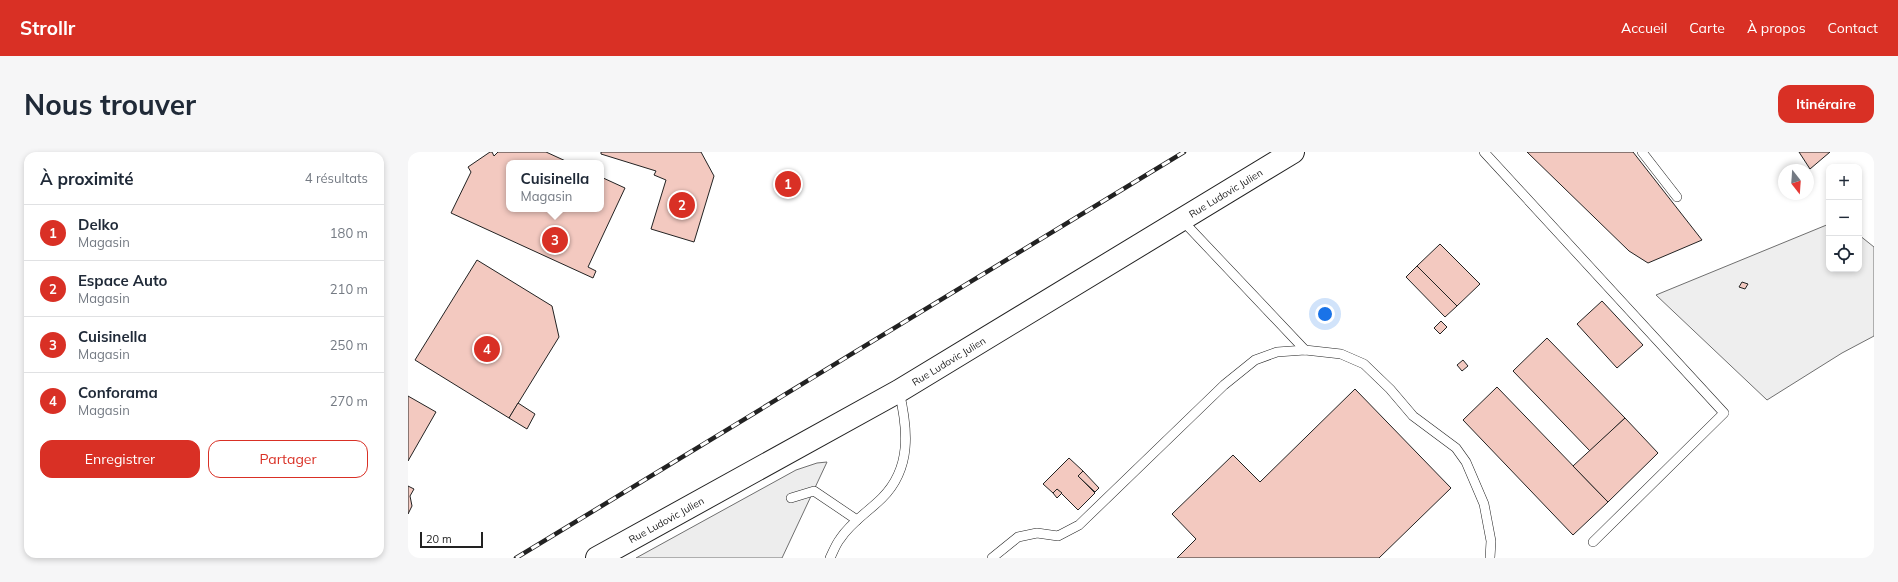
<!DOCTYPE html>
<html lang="fr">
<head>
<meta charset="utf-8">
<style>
  :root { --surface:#fff; --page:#f6f6f7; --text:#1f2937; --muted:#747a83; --line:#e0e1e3; --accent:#d93025 }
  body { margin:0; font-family:Mulish,sans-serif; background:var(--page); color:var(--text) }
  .controls { position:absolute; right:12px; top:12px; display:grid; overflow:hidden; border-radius:8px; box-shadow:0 2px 6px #0003 }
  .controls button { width:36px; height:36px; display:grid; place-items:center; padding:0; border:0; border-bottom:1px solid var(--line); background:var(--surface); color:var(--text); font:20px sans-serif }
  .compass { position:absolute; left:1370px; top:12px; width:36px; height:36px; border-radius:50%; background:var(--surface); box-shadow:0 2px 6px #0003; rotate:163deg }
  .scale { position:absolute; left:12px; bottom:10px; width:63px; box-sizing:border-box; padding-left:4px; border:2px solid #222; border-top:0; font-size:11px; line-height:14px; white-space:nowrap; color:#222; -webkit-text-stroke:3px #fff; paint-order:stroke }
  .you { position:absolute; left:917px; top:162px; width:14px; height:14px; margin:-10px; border:3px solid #fff; border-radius:50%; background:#1a73e8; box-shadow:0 0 0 6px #1a73e833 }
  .badge { display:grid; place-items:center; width:26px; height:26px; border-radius:50%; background:var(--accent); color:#fff; font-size:13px; font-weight:700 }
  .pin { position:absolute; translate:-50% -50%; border:2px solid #fff; box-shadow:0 1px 4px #0006 }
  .popup { position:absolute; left:98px; top:8px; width:98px; height:52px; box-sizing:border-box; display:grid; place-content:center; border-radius:8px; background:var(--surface); filter:drop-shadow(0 1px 3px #0005); font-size:13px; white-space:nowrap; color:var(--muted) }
  .popup b { font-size:15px; color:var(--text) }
  .popup::after { content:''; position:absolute; left:50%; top:100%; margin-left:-8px; border:8px solid transparent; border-top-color:var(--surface) }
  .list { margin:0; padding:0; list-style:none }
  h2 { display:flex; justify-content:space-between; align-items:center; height:52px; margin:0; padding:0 16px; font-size:17px }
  h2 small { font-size:13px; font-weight:400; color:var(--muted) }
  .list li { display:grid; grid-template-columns:26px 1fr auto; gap:12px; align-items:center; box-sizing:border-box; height:56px; padding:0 16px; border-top:1px solid var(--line) }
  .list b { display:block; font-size:15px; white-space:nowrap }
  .list p { margin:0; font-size:13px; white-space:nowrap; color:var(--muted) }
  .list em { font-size:13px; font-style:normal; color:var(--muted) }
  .actions { display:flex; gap:8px; padding:12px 16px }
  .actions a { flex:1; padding:9px 0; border:1px solid var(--accent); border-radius:12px; text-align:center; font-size:14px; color:var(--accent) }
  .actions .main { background:var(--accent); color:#fff }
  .icon { flex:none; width:22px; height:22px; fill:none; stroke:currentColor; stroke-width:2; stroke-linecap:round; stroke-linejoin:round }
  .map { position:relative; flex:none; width:1466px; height:406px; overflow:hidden; border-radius:12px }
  header { display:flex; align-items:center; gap:24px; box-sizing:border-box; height:56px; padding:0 20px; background:var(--accent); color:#fff }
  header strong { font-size:19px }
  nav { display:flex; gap:22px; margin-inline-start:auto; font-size:14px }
  .intro { display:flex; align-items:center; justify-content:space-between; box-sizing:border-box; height:96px; padding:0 24px }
  h1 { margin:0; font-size:28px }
  .button { padding:10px 18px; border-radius:12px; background:var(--accent); color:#fff; font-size:14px; font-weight:700 }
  main { display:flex; gap:24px; padding:0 24px }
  aside { flex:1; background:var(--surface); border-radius:12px; box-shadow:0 2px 6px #0003 }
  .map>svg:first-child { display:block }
</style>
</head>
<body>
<header>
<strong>Strollr</strong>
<nav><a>Accueil</a><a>Carte</a><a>À propos</a><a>Contact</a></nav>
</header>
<div class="intro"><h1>Nous trouver</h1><a class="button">Itinéraire</a></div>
<main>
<aside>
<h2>À proximité<small>4 résultats</small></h2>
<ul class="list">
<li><span class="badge">1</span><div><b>Delko</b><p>Magasin</p></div><em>180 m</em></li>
<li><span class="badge">2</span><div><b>Espace Auto</b><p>Magasin</p></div><em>210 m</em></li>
<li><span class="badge">3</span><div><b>Cuisinella</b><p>Magasin</p></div><em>250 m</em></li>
<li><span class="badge">4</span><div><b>Conforama</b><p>Magasin</p></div><em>270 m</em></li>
</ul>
<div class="actions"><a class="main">Enregistrer</a><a>Partager</a></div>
</aside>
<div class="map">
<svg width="1466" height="406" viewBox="0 0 1466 406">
  <rect width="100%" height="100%" fill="#fff"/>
  <polygon fill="#eee" stroke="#6f6f6f" points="1421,72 1421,117 1451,117 1451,83 1466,95 1466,184 1434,201 1359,248 1248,143"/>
  <polygon fill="#ededed" stroke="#6f6f6f" points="419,310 374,406 228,406 388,318 409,311"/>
  <g fill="#f3c9c0" stroke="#222">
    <polygon points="82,0 84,0 86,4 90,0 138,0 162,11 101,11 101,57 193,57 193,25 217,36 180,115 188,119 185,126 43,61 63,20 60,15"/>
    <polygon points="193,0 293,0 306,24 286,90 243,77 258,28 246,23 248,19 193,2"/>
    <polygon points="1119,0 1225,0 1294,88 1240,111 1221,99"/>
    <polygon points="1391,0 1422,0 1402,17"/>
    <polygon points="1032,92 1072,132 1049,154 1009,114"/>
    <polygon points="69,108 144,154 151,185 101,266 7,208"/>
    <polygon points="1009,114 1049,154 1037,165 998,125"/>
    <polygon points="1334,130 1340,132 1337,137 1331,135"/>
    <polygon points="1194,149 1235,193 1209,216 1169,172"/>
    <polygon points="1033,169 1039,175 1032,182 1026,176"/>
    <polygon points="1139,186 1217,266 1182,299 1105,219"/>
    <polygon points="1055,208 1060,214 1054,219 1049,213"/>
    <polygon points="1089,235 1200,350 1165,383 1055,268"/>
    <polygon points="947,237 1043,336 971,406 769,406 788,387 764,362 825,303 852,330"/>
    <polygon points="0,244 28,260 0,309"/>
    <polygon points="110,251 127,262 119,277 101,266"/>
    <polygon points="1217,266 1250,301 1200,350 1165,314"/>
    <polygon points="661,306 675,319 670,324 687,341 670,358 649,337 645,341 635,332"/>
    <polygon points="675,319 691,336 687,340 670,324"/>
    <polygon points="0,334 6,337 2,344 4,354 0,362"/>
    <polygon points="649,337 654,341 649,346 645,341"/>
  </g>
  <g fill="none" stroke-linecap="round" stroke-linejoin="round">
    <g stroke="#222" stroke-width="10">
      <g id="lane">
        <polyline points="1076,0 1316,261 1185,390"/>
        <polyline points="1234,0 1269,45"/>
        <polyline points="773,67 897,198"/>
        <polyline points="383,346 406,339 449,368"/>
        <path d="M422,406c3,-6 6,-14 10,-19 11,-17 28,-27 42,-41 30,-30 26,-69 17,-107"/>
        <polyline points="584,406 610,385 629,381 650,384 671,373 816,233 847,208 869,200 897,198 933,202 956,212 982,237 1005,264 1048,296 1058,310 1076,352 1083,389 1082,406"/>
      </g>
    </g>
    <g stroke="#222" stroke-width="24">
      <g id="secondary">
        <path id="s1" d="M189,406l302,-167 394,-239"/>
      </g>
    </g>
    <use href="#lane" stroke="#fff" stroke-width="9"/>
    <use href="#secondary" stroke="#fff" stroke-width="22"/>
    <g stroke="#222" stroke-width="4.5">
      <polyline id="rail" points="108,406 776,0"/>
    </g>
    <use href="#rail" stroke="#fff" stroke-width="3" stroke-dasharray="9" stroke-linecap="butt"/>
  </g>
  <g text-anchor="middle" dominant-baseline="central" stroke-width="3" stroke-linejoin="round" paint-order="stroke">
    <g font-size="10" fill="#222" stroke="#fff">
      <text stroke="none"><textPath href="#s1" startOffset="727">Rue Ludovic Julien</textPath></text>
      <text stroke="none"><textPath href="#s1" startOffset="403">Rue Ludovic Julien</textPath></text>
      <text stroke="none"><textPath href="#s1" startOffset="79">Rue Ludovic Julien</textPath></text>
    </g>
  </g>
</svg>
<div class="controls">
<button>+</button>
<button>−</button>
<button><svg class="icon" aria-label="locate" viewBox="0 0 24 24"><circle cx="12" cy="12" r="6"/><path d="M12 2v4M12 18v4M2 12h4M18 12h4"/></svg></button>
</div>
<svg class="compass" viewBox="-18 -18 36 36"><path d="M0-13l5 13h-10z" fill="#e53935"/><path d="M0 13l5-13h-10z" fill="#747a83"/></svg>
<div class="scale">20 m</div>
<div class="you"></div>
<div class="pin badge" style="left:380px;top:32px">1</div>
<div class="pin badge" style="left:274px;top:53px">2</div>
<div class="pin badge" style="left:147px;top:88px">3</div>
<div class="popup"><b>Cuisinella</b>Magasin</div>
<div class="pin badge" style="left:79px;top:197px">4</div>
</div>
</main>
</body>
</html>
